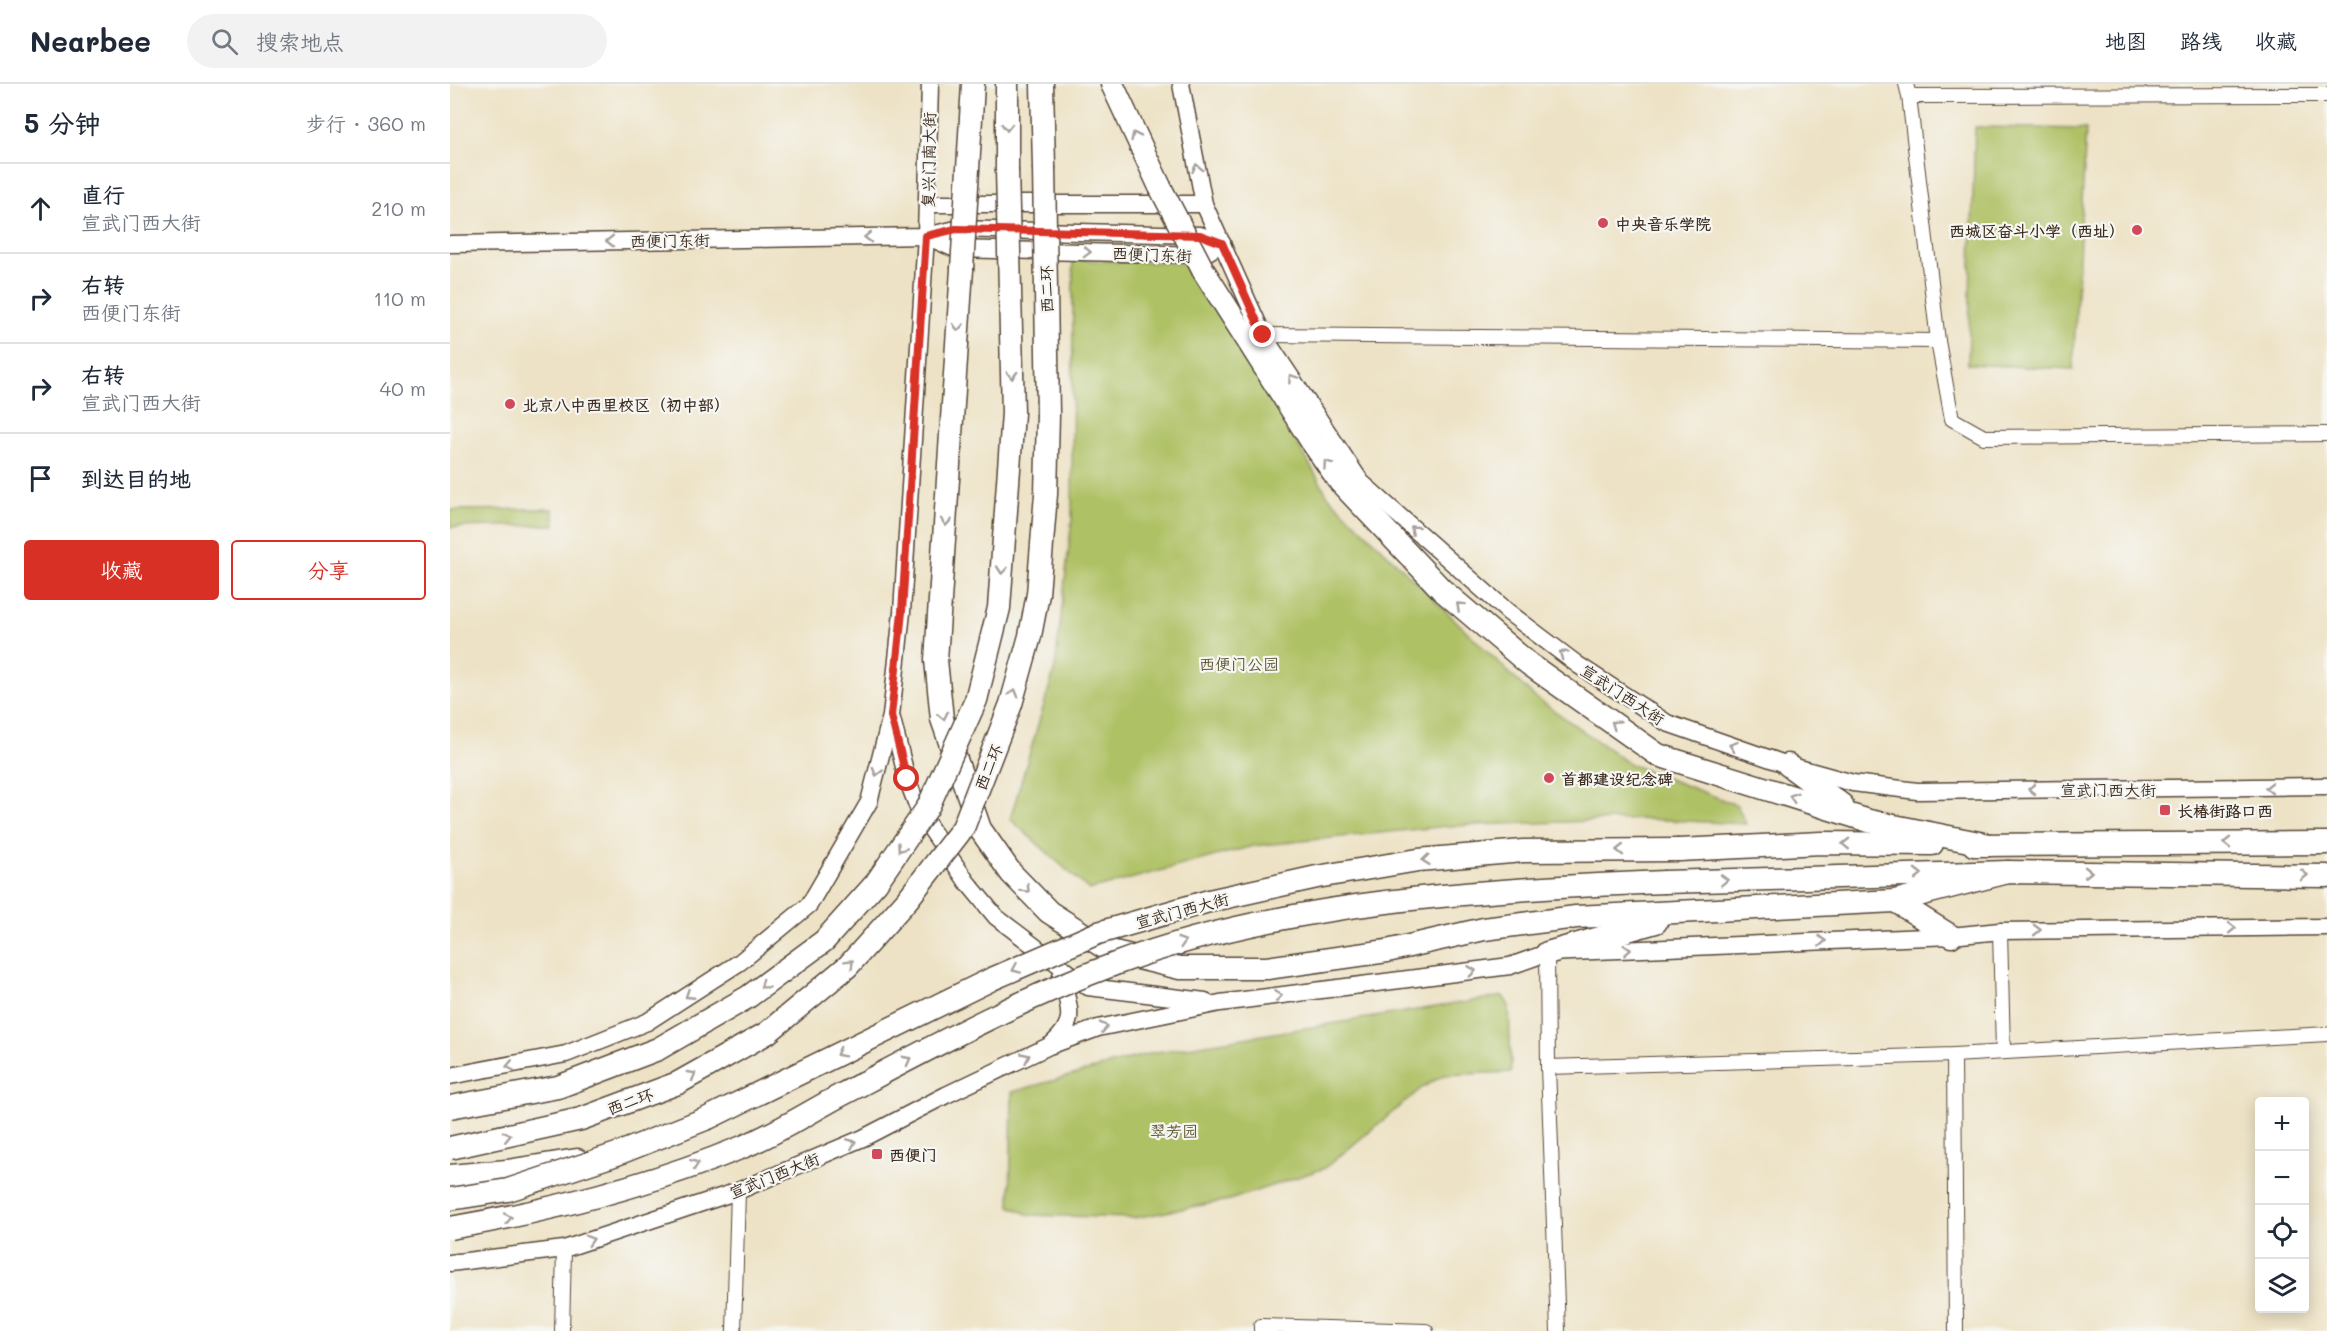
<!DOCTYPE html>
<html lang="zh">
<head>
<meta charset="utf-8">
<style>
  :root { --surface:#fff; --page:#f2f2f3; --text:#1f2937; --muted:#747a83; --line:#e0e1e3; --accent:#d93025 }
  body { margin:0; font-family:Mali,"LXGW WenKai TC",sans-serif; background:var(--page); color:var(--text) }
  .controls { position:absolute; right:18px; bottom:18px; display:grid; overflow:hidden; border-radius:6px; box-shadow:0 3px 15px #0003 }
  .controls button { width:54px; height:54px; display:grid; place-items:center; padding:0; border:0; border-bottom:2px solid var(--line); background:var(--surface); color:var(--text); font:30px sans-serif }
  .stop { position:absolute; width:18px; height:18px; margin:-14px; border:4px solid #d93025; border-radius:50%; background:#fff }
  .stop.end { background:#d93025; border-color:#fff; box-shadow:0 2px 6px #0008 }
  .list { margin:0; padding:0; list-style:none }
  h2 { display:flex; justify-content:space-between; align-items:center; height:78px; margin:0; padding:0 24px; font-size:26px }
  h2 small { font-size:20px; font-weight:400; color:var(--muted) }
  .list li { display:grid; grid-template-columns:39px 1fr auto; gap:18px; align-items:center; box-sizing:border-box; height:90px; padding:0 24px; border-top:2px solid var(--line) }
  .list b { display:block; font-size:22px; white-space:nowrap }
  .list p { margin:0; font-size:20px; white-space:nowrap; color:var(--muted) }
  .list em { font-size:20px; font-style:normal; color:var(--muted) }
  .actions { display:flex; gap:12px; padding:18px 24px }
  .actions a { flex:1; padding:14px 0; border:2px solid var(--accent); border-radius:6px; text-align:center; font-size:21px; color:var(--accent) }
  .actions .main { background:var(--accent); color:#fff }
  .icon { flex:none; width:33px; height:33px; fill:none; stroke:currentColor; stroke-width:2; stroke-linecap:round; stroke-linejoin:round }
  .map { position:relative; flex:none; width:1877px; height:1247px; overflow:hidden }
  header { display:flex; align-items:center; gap:36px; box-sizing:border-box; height:84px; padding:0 30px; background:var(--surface); border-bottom:2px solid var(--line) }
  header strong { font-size:28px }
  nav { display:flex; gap:33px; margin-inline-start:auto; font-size:21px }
  .search { width:420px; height:54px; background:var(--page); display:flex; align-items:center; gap:15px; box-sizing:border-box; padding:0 21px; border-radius:33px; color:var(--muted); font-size:22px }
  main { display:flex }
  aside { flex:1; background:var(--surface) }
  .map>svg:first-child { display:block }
</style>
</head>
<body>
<header>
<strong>Nearbee</strong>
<div class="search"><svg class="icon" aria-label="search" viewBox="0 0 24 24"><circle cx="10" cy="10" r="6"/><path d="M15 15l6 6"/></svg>搜索地点</div>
<nav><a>地图</a><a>路线</a><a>收藏</a></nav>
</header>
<main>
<aside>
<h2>5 分钟<small>步行 · 360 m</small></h2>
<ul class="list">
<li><svg class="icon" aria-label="ahead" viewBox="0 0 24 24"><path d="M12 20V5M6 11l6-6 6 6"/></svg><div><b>直行</b><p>宣武门西大街</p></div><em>210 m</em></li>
<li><svg class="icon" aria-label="right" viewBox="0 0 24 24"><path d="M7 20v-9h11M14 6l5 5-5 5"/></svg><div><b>右转</b><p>西便门东街</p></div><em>110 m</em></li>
<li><svg class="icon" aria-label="right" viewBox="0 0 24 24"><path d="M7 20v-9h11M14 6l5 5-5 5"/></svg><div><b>右转</b><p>宣武门西大街</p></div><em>40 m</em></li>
<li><svg class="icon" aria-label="arrive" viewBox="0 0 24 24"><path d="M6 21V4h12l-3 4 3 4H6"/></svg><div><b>到达目的地</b></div></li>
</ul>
<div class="actions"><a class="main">收藏</a><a>分享</a></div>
</aside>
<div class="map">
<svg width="1877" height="1247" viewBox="0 0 1877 1247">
  <rect width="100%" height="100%" fill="#f6f6f2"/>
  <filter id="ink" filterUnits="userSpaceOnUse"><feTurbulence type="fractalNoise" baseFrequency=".0167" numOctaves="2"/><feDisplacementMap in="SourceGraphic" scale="12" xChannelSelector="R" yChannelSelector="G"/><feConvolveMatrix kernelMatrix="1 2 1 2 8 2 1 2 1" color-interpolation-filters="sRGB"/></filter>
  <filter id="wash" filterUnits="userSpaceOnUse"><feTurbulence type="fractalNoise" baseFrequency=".008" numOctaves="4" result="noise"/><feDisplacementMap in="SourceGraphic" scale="24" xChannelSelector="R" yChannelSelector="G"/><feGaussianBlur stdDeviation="1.35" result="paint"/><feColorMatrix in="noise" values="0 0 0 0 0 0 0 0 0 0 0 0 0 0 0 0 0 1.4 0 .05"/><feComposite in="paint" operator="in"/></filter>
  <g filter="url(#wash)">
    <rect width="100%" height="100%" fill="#ede2c5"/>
    <g fill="#afc165" stroke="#757642" stroke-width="1.5">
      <polygon points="1525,43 1636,45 1623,285 1518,280"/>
      <polygon points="623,176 744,179 878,412 1082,611 1180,680 1287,721 1296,740 1195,735 998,742 803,762 639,806 560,735 605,584 622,435"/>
      <polygon points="103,425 105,441 0,443 0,426"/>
      <polygon points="1053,912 1059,922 1061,988 994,991 973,1003 875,1084 779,1116 684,1134 579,1131 560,1122 562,1008 701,969"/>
    </g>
  </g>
  <g filter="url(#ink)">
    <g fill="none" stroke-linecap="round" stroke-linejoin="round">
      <g stroke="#564637" stroke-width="16">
        <g id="minor">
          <polyline points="1456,0 1459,12 1488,257 1502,335 1534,353 1877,350"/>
          <polyline points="1459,12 1877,11"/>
          <polyline points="813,251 1488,257"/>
          <polyline points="1550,847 1553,967"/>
          <polyline points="1097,869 1098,983 1108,1247"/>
          <polyline points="1504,971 1506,1247"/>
          <polyline points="1098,983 1504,971 1877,950"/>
          <polyline points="112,1247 114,1165"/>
          <polyline points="284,1247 288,1107"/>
          <polyline points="811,1247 811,1242 976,1247"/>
        </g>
      </g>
      <g stroke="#564637" stroke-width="19">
        <g id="tertiary">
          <polyline points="731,0 754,120 813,251 911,398 1058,528 1128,581 1217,639 1338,681 1403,699 1467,707 1877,702"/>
          <polyline points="478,120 754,120"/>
          <polyline points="476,152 505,165 753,171 772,159"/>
          <polyline points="0,160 476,152 506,145 750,151 772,159"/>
          <polyline points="442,635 457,695 470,729 517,798 546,833 638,903 755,917"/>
          <path d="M602,960c27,-23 16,-38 9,-68"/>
          <polyline points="0,992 116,970 197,938 290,878 359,821 419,718 441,632 452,528 476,152 480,0"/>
          <polyline points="0,1179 114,1165 288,1107 413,1054 496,1011 599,962 648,944 770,919 1060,882 1097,869 1501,852 1550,847 1877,843"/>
        </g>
      </g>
      <g stroke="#564637" stroke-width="25">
        <g id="trunk">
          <polyline points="557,0 557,85"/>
          <polyline points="592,0 594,83"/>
          <polyline points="662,0 710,103"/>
          <polyline points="518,85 523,0"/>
          <polyline points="512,185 486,576 492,635 530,745 561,789 599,828 660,867 730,884 817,884 937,867 1034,845 1126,833 1445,817 1558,788"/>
          <polyline points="753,186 862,358 890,398 992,506 1079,580 1208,671 1419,737 1539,761"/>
          <polyline points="1338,681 1392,721"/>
          <polyline points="1524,761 1877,759"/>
          <polyline points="1229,766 1371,759 1482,760"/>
          <polyline points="1215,798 1558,788 1877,792"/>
          <polyline points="1445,817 1501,852"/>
          <polyline points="1097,869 1206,838"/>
          <polyline points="0,1092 57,1087 127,1076"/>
        </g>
      </g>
      <use href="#minor" stroke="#fff" stroke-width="14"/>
      <use href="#tertiary" stroke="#fff" stroke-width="16"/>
      <use href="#trunk" stroke="#fff" stroke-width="22"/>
      <g stroke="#564637" stroke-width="25" stroke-linecap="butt">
        <g id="trunk-bridge">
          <polyline points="710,103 753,186"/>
          <polyline points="512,185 518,85"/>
          <polyline points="0,1023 108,1003 208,965 298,913 374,857 426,799 478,723 526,616 549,524 563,329 557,85"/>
          <polyline points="0,1064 131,1035 228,999 317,949 398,882 457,816 513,744 561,620 580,552 588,510 596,410 598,331 594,83"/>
          <polyline points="0,1115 58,1106 167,1070 258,1034 542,895 648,849 759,817 867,793 968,776 1073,767 1229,766"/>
          <path d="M0,1144c99,-17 197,-42 290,-80 36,-14 69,-36 103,-54 89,-47 177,-95 272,-130 169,-63 371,-75 550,-82"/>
        </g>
      </g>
      <use href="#trunk-bridge" stroke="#fff" stroke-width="22"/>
    </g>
    <defs><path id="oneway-chevron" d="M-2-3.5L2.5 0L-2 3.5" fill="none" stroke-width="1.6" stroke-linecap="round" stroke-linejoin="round" transform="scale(1.5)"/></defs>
    <g stroke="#a79f9a">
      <use href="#oneway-chevron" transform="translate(557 43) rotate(90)"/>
      <use href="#oneway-chevron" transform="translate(685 52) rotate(-116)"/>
      <use href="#oneway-chevron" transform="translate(747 84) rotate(-101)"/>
      <use href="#oneway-chevron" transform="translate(418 153) rotate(179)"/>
      <use href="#oneway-chevron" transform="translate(160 157) rotate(179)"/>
      <use href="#oneway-chevron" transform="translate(637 168) rotate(2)"/>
      <use href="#oneway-chevron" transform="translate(508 243) rotate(94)"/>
      <use href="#oneway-chevron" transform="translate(562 291) rotate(89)"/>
      <use href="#oneway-chevron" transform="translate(842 294) rotate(-124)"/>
      <use href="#oneway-chevron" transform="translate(877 380) rotate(-125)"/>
      <use href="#oneway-chevron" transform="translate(496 438) rotate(94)"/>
      <use href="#oneway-chevron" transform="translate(964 445) rotate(-138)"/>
      <use href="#oneway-chevron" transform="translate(552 486) rotate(95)"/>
      <use href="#oneway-chevron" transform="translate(1010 522) rotate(-138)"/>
      <use href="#oneway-chevron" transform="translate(1113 570) rotate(-143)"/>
      <use href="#oneway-chevron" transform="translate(564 609) rotate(-74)"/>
      <use href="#oneway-chevron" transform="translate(493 632) rotate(79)"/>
      <use href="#oneway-chevron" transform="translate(1165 640) rotate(-145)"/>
      <use href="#oneway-chevron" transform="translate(1283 662) rotate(-161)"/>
      <use href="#oneway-chevron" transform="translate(427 688) rotate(105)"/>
      <use href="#oneway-chevron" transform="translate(1819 704) rotate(180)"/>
      <use href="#oneway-chevron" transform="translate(1582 705) rotate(179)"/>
      <use href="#oneway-chevron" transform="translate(1343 713) rotate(-163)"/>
      <use href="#oneway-chevron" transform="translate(1777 759) rotate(180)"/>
      <use href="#oneway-chevron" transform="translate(1396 760) rotate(-179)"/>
      <use href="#oneway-chevron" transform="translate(451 764) rotate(124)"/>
      <use href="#oneway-chevron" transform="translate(1170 766) rotate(180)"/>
      <use href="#oneway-chevron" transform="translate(976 776) rotate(174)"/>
      <use href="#oneway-chevron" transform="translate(1638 788)"/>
      <use href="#oneway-chevron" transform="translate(1468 790) rotate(-1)"/>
      <use href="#oneway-chevron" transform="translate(1854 791) rotate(1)"/>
      <use href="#oneway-chevron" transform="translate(1274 796) rotate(-2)"/>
      <use href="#oneway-chevron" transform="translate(576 805) rotate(45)"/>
      <use href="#oneway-chevron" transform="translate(1782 844) rotate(-1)"/>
      <use href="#oneway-chevron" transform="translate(1587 846) rotate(-1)"/>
      <use href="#oneway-chevron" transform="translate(1372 857) rotate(-2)"/>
      <use href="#oneway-chevron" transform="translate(732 858) rotate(-17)"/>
      <use href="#oneway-chevron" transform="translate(1177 866) rotate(-3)"/>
      <use href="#oneway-chevron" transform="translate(400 879) rotate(-45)"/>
      <use href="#oneway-chevron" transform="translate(566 885) rotate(156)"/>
      <use href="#oneway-chevron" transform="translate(1022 887) rotate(-7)"/>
      <use href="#oneway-chevron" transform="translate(314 901) rotate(143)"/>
      <use href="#oneway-chevron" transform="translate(239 911) rotate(147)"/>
      <use href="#oneway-chevron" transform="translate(828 912) rotate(-7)"/>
      <use href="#oneway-chevron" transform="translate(654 943) rotate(-13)"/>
      <use href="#oneway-chevron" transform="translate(390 969) rotate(153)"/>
      <use href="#oneway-chevron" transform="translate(576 973) rotate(-25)"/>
      <use href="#oneway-chevron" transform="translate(457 976) rotate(-28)"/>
      <use href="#oneway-chevron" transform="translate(60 982) rotate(168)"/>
      <use href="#oneway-chevron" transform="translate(242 991) rotate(-30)"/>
      <use href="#oneway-chevron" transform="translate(57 1052) rotate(-13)"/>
      <use href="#oneway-chevron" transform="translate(402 1059) rotate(-23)"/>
      <use href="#oneway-chevron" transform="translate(245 1080) rotate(-20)"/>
      <use href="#oneway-chevron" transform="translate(58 1134) rotate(-11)"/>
      <use href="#oneway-chevron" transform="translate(140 1156) rotate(-18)"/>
    </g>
  </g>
  <g fill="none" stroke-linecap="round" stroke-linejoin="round" filter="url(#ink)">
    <polyline stroke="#d93025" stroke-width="8" points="457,695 441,632 452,528 476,152 506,145 750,151 772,159 813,251"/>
  </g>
  <g fill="#d1495b" stroke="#f6f6f2" stroke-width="2">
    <circle cx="1153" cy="139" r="6"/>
    <circle cx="1687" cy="146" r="6"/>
    <circle cx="60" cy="320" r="6"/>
    <circle cx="1099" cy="694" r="6"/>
    <rect x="1709" y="720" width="12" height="12" rx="3"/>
    <rect x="421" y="1064" width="12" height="12" rx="3"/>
  </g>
  <g text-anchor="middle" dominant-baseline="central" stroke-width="4.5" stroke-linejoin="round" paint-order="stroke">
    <g font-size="16" fill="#3b2a1e" stroke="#f6f6f2">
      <text transform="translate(478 76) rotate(-89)">复兴门南大街</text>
      <text transform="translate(220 156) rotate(-1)">西便门东街</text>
      <text transform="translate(702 170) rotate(2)">西便门东街</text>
      <text transform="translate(596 205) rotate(-91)">西二环</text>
      <text transform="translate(1173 610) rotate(33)">宣武门西大街</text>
      <text transform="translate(538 683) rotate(-68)">西二环</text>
      <text x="1658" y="705">宣武门西大街</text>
      <text transform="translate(732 826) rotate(-15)">宣武门西大街</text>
      <text transform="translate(180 1017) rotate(-20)">西二环</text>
      <text transform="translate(324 1091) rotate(-22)">宣武门西大街</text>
    </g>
    <g font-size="16" font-weight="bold" fill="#3b2a1e" stroke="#f6f6f2" text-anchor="start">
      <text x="1165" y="139">中央音乐学院</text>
      <text x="1675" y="146" text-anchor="end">西城区奋斗小学（西址）</text>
      <text x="72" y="320">北京八中西里校区（初中部）</text>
      <text x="1111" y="694">首都建设纪念碑</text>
      <text x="1727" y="726">长椿街路口西</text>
      <text x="439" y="1070">西便门</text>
    </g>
    <g font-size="16" fill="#5e5733" stroke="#f6f6f2">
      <text x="789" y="579">西便门公园</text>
      <text x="724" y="1046">翠芳园</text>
    </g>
  </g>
</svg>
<div class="controls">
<button>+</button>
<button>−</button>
<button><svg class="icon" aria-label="locate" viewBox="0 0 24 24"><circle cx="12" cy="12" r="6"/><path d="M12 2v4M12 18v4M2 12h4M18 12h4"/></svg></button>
<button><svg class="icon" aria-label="layers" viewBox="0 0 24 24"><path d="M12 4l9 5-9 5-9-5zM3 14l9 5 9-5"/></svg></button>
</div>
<div class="stop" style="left:457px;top:695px"></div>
<div class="stop end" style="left:813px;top:251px"></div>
</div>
</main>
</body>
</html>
